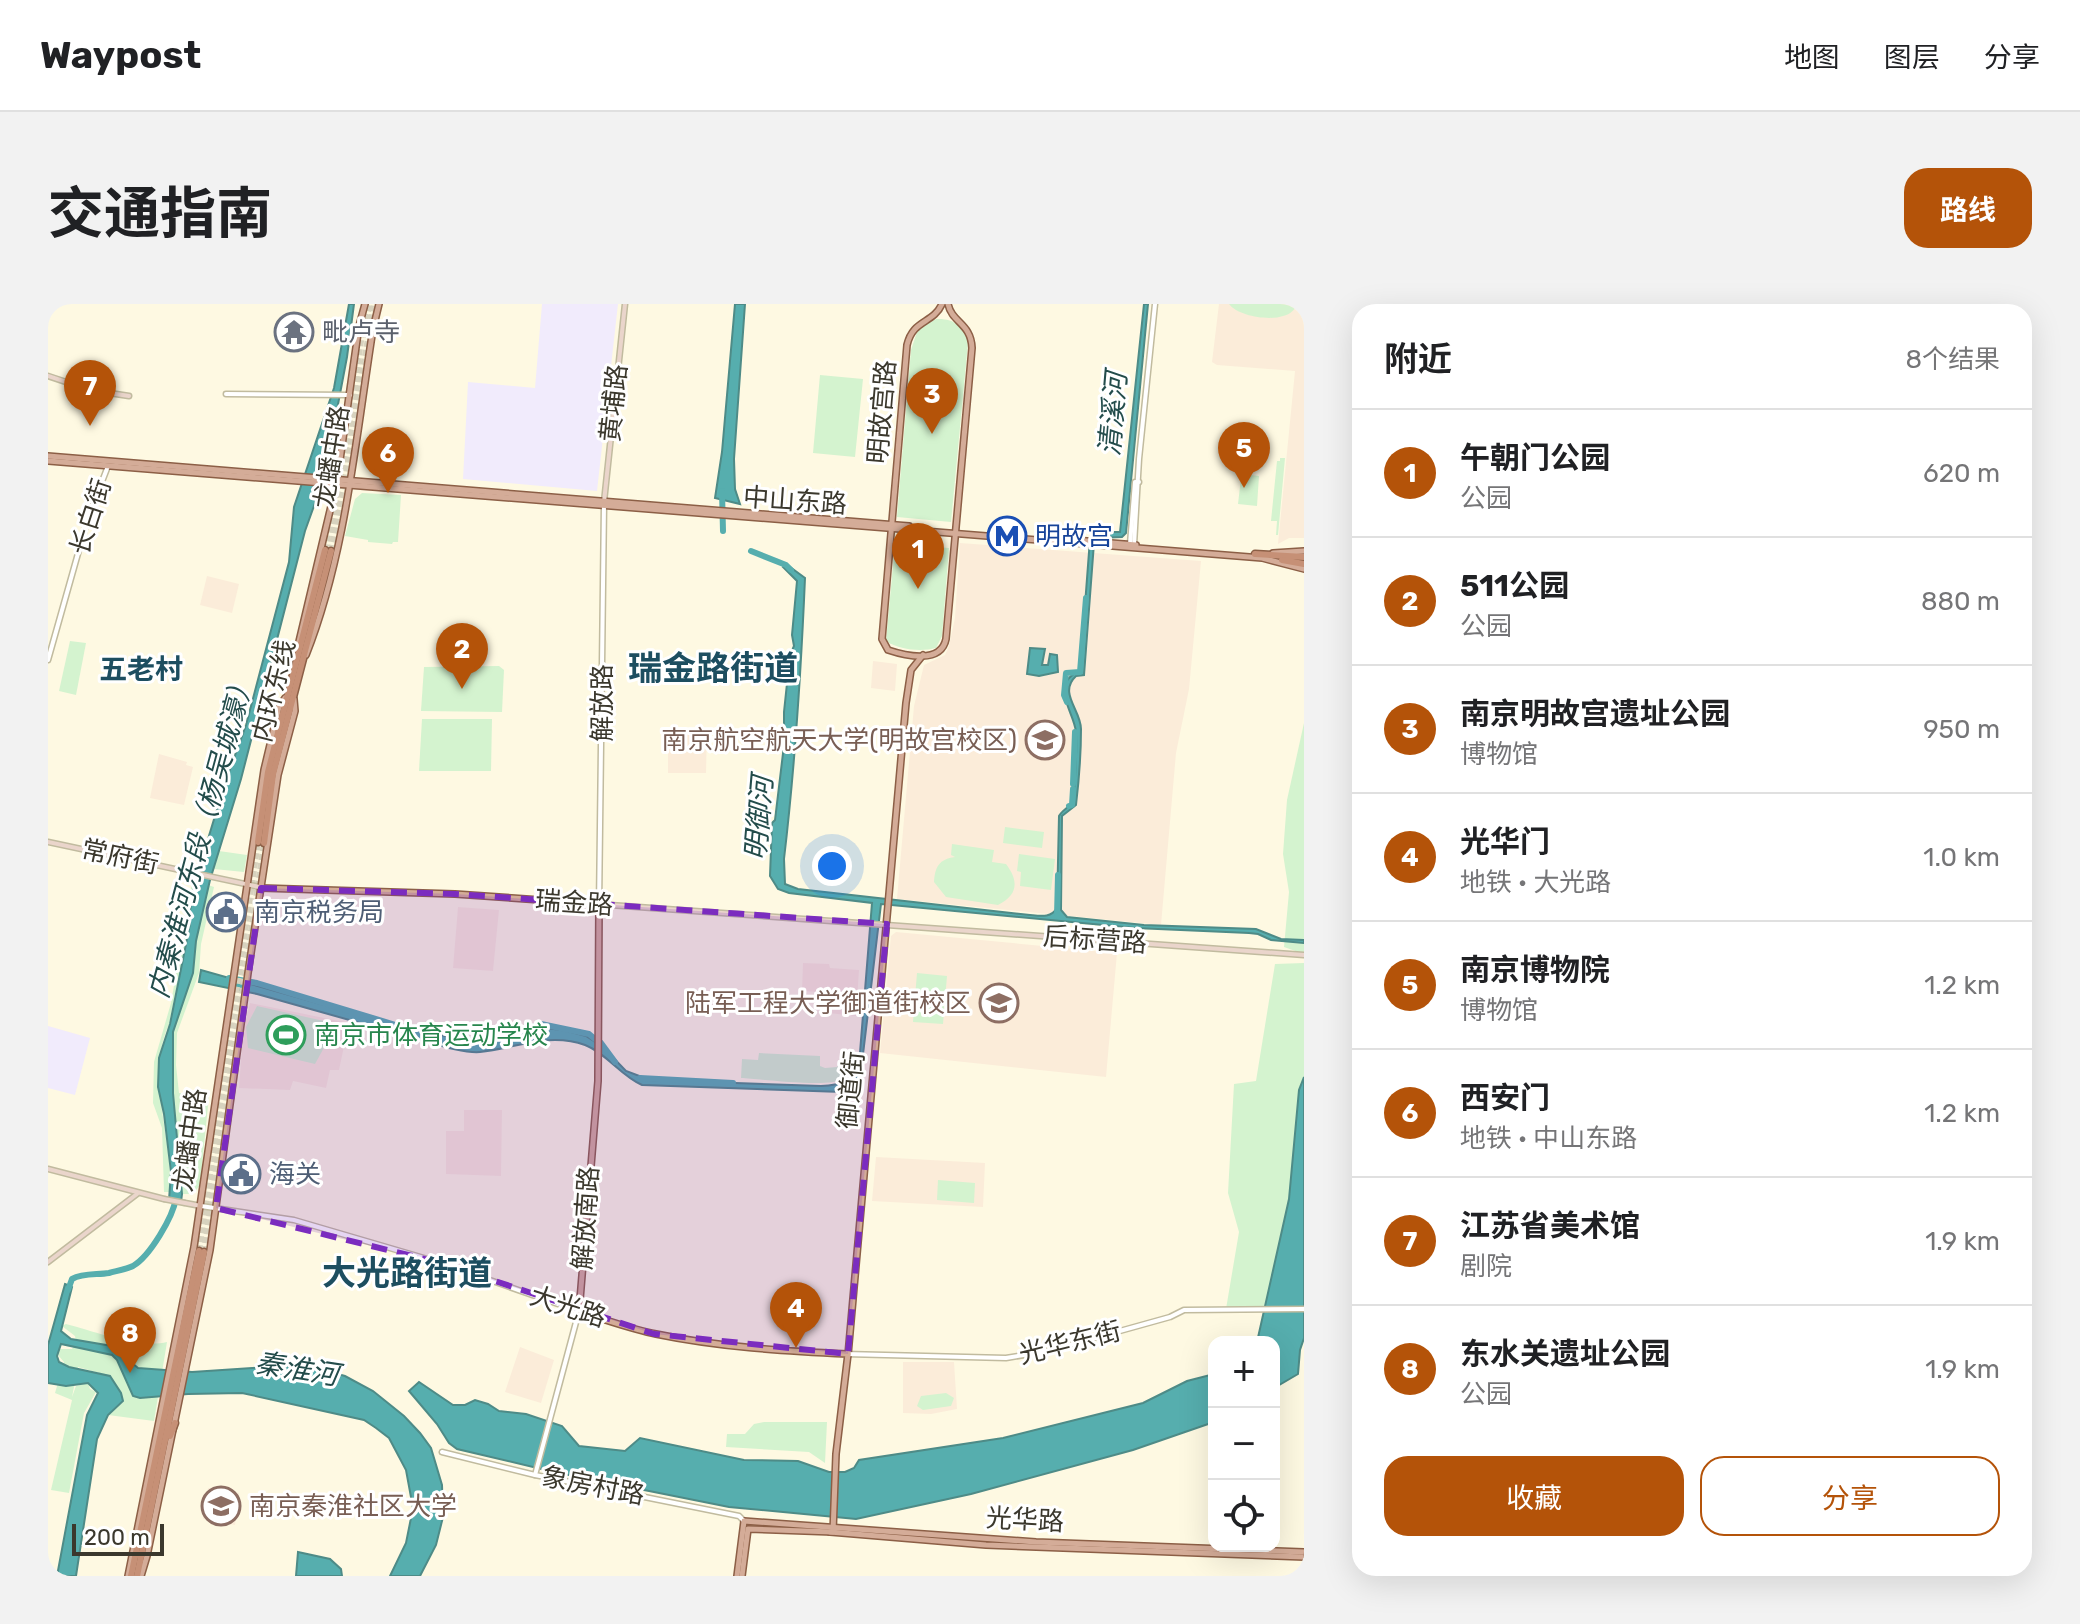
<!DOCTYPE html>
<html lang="zh">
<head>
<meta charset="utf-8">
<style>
  :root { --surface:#fff; --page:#f2f2f2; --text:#202124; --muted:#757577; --line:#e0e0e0; --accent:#b45309 }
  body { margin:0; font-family:Rubik,"Noto Sans SC",sans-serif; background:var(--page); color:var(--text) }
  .controls { position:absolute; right:24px; bottom:24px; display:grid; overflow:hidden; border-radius:16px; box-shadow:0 8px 32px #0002 }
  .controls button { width:72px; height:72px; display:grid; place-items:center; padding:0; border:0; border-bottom:2px solid var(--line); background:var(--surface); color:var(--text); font:40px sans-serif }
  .scale { position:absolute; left:24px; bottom:20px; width:92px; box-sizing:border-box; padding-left:8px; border:4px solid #3b382d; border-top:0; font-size:22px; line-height:28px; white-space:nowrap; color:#3b382d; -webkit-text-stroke:6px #fff; paint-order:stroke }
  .you { position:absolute; left:784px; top:562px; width:28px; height:28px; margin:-20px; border:6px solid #fff; border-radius:50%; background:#1a73e8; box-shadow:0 0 0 12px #1a73e833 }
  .badge { display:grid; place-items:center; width:52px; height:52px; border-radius:50%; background:var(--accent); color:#fff; font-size:26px; font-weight:700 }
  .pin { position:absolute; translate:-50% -66px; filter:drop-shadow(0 2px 4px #0008) }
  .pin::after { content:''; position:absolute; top:42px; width:28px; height:24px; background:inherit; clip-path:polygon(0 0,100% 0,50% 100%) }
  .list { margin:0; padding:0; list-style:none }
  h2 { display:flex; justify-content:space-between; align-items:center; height:104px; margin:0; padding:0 32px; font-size:34px }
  h2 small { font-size:26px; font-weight:400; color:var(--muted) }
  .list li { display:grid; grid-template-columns:52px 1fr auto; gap:24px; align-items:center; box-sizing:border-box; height:128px; padding:0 32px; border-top:2px solid var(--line) }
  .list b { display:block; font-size:30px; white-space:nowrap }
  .list p { margin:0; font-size:26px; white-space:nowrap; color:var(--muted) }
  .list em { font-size:26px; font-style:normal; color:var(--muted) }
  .actions { display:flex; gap:16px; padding:24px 32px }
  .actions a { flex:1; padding:18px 0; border:2px solid var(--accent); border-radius:24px; text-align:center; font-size:28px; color:var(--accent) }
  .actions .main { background:var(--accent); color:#fff }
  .icon { flex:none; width:44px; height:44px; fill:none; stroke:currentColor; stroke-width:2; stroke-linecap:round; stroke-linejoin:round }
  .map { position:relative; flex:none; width:1256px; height:1272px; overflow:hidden; border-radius:24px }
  header { display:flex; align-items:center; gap:48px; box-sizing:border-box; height:112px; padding:0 40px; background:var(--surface); border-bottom:2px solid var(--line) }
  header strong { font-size:38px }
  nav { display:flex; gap:44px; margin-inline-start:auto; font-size:28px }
  .intro { display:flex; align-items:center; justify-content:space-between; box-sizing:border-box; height:192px; padding:0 48px }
  h1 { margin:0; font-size:56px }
  .button { padding:20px 36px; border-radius:24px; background:var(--accent); color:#fff; font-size:28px; font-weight:700 }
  main { display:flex; gap:48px; padding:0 48px }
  aside { flex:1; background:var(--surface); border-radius:24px; box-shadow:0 8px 32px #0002 }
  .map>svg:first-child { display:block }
</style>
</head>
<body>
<header>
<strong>Waypost</strong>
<nav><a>地图</a><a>图层</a><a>分享</a></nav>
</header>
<div class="intro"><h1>交通指南</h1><a class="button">路线</a></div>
<main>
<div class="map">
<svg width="1256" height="1272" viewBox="0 0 1256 1272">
  <rect width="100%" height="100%" fill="#fef9e2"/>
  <g fill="#fbecd9">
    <polygon points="1171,0 1256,0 1256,234 1241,234 1230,240 1247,67 1169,61 1164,58"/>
    <polygon points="912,239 1153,257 1141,385 1128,449 1113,621 849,595 866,402 876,361 897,351 901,342 907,314"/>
    <polygon points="159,272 191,280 184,309 152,301"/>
    <polygon points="825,357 849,360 847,387 823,384"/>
    <polygon points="620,425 659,425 658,469 620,469"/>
    <polygon points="111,450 139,458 138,461 145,463 136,501 102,494"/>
    <polygon points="410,603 451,606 445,667 405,664"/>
    <polygon points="848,628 1069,649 1058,773 832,749 843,632"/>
    <polygon points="755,659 781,660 782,664 811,666 808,712 771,708 772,688 754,687"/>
    <polygon points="202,699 301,719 291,766 282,766 278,784 245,777 242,786 191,784 195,729"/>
    <polygon points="416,806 454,806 453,872 398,870 398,827 416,827"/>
    <polygon points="828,853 937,859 935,903 824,897"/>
    <polygon points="472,1043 506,1056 493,1099 457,1088"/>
    <polygon points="855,1058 906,1058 909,1105 883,1110 855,1109"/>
    <polygon points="160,1184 191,1189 187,1221 155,1215"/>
  </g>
  <g fill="#f1ebfc">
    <polygon points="494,0 570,0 549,187 415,175 420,78 487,84"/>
    <polygon points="0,722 42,734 27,791 0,784"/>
  </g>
  <g fill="#d4f3cf">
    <path d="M1181,0h69c-4,6 -7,10 -15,12 -14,5 -45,0 -54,-12z"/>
    <path d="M888,15c17,-1 29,7 32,24l-17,179 -54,-5 14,-167 7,-21z"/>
    <polygon points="772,71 815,75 807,153 765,149"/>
    <polygon points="1232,154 1237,154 1230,231 1228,231 1229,217 1223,217 1229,157 1232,157"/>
    <polygon points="1202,171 1211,172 1209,202 1190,200 1193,174 1201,174"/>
    <polygon points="314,189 353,191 350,238 345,238 344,240 320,238 320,236 297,232 307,195"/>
    <path d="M847,240l54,4 -7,88 -6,12c-15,4 -36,2 -50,-7z"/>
    <polygon points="22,337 38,339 28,391 11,387"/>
    <polygon points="451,362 456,366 454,408 373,407 376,363"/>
    <polygon points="374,415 444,415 443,467 371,467"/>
    <polygon points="1256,419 1256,650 1236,643 1241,588 1235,550 1239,496"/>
    <polygon points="957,523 996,528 994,544 955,539"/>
    <path d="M904,540l42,6 -2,12 14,2c13,17 12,31 -8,41l-52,-8 -12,-15c1,-15 5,-23 21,-25l-4,-2z"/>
    <polygon points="171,547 199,551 196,568 166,565"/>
    <polygon points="971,550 1007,555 1003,586 972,582 973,568 969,567"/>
    <path d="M144,578h3l-6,34 1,8 -21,100c-24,54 4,112 1,168h-6l-2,-64 -9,-25 1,-41 17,-59z"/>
    <polygon points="160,581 166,583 153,640 151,669 129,729 128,761 131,789 161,792 152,881 145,890 134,890 125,789 125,728 145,669 148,637"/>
    <polygon points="1256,659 1256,1005 1178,1005 1191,928 1180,889 1186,780 1208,777 1227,660"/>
    <polygon points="869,669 899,672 895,720 865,718"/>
    <polygon points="209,702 276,717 278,740 267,760 200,744 198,723"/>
    <path d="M711,749l61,3v10l5,2 12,-1 6,-10h11c0,10 -1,16 -10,22 -14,9 -84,0 -103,-1l1,-19 16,1z"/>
    <polygon points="890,876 927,879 926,899 889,896"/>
    <path d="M18,1020c28,7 73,25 101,18l-13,79 -46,-6 15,-13 -13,-26 -32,-9 -6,30 4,-11 12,-3 2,6 6,3 -12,21 -15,80 -18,-3 21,-90 -17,-7 9,-31 -6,-7 1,-6h13l4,-7 -1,-6 -13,-10z"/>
    <polygon points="898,1089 906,1094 903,1102 875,1106 869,1102 873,1092"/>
    <polygon points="716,1118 779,1118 777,1159 761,1148 678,1143 679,1130 697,1130 706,1120"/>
  </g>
  <g fill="#56aeae" stroke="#4e8b87" stroke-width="2">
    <polygon points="301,0 306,0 299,53 276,174 257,227 193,475 162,576 148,637 145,669 125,728 125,789 134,890 133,898 121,896 123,868 116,810 110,783 111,754 122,720 142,620 141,612 147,578 177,479 198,421 241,258 246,203 286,84"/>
    <polygon points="687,0 697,0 686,155 687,185 692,200 667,194 674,148"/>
    <path d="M1096,0h4l-22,229 -4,4 -23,1 -5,5 -10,132 -8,1c-18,17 5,34 5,53 0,25 -2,51 -5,76l-14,11 -1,94 6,7 77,8 112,4 25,10 23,1v3l-33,-3 -13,-6 -9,-1 -114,-5 -254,-24 -20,167 -8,16 -11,5 -200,-7c-21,-9 -36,-32 -57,-40 -36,-13 -69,3 -105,7 -11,1 -21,-2 -31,-4l-192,-54 -58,-12 2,-12 205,58 63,13h17l47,-14 31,3 22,6 17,11 23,24 24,9 171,6c19,-1 30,-3 38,-21l13,-162 -83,-10 -11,-4 -8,-13 2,-53 3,-3 9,-75v-33l6,-57 4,-9 -2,-11 5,-54 -14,-14 3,-3 19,14c-4,94 -10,188 -21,281l1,25 13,5 232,26c11,1 21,3 27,-7l2,-92c3,-6 10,-8 13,-14 3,-6 5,-61 4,-70 -2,-21 -28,-48 4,-61l10,-132 6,-7h24z"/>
    <polygon points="982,344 997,345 994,361 1000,361 1002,350 1009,351 1010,368 991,372 979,370"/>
    <polygon points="1256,773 1256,1034 1252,1046 1250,1070 1226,1084 1226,1038 1209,1038 1241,895 1251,786"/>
    <polygon points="17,980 24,983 13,1027 23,1035 64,1042 90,1064 144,1068 237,1062 268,1064 297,1072 325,1087 356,1112 372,1129 383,1144 394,1181 395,1213 388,1241 372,1272 342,1272 358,1239 365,1204 358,1166 341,1134 328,1124 316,1116 194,1089 140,1090 92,1094 85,1092 69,1056 64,1051 13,1040 9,1052 11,1058 21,1063 62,1072 73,1089 75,1097 60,1111 49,1135 28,1272 9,1272 39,1111 50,1089 40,1079 18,1082 0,1079 0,1041"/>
    <polygon points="1166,1070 1166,1118 1085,1146 923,1190 808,1215 681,1203 506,1168 409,1145 401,1139 389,1120 361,1087 371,1078 405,1101 417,1101 427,1096 440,1100 451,1107 478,1110 514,1122 531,1142 577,1147 592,1134 696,1156 750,1157 781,1168 797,1168 806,1164 811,1156 955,1134 1095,1099 1139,1077"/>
    <polygon points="250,1248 282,1255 293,1265 294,1272 248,1272"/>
  </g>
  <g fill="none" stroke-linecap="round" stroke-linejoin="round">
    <g stroke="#56aeae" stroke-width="6">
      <polyline points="674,187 675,227"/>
      <polyline points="703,247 738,261 743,266"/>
      <polyline points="1019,398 1016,391 1018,369 1032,368 1038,294"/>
      <polyline points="1025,480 1027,428"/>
      <polyline points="1021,502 1024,501 1025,485"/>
      <polyline points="1009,612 1010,571"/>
      <polyline points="181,674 209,679 351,722"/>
      <polyline points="471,727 493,720 541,730 547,735"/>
      <polyline points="404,735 427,737 449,734"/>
      <polyline points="553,739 567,758"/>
      <polyline points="592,774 685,779"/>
      <path d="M20,986l4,-11c11,-6 25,-4 37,-6 7,-2 18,-4 24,-7 17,-10 40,-49 43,-68"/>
    </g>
    <g stroke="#d7d2be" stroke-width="6" stroke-dasharray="6 3" stroke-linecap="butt">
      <polyline points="277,246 297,150 315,23 322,0"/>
      <polyline points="283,247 326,0"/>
      <polyline points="151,947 210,538"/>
      <polyline points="156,948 216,539"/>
    </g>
    <g stroke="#c1bb9f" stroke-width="7">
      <g id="tertiary">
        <polyline points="178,90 302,91"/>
        <polyline points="1082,240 1087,178 1091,178"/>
        <polyline points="1086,241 1091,155 1107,0"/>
        <polyline points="0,356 40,214 60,162"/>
        <polyline points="551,603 556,200"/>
        <polyline points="153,902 246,916 393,959 533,1008"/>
        <polyline points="797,1050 958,1054 1000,1047 1122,1013 1136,1006 1256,1005"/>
        <polyline points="394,1148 487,1171 691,1212 696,1217"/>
        <polyline points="487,1171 531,1007"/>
      </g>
    </g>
    <g stroke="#c1bb9f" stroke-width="7">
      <g id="secondary">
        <polyline points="0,72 42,86 81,92"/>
        <polyline points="556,198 577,0"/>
        <polyline points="0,538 216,584"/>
        <polyline points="548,600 1256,651"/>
        <polyline points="0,865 116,895"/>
        <polyline points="137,899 153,902"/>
        <polyline points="0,958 89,890"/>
      </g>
    </g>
    <g stroke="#8c5f46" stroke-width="8">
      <g id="primary">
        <path d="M894,0c-9,20 -29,15 -35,41l-25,294 6,11c18,6 53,14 58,-11l26,-291c-1,-25 -20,-25 -24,-44"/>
        <polyline points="0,152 861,222"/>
        <polyline points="0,157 1214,254 1256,265"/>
        <polyline points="990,233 1088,241"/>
        <polyline points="1225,249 1256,247"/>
        <polyline points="249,346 289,177 311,22 317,0"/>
        <path d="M258,351c40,-101 50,-219 67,-326l6,-25"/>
        <path d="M213,584l194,6 144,10 -1,177 -19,231c26,7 51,17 77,22 63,13 128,17 192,20l-12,100 -3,78 -85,-3 -6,47"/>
        <polyline points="800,1051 858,399 863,366 875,351"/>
        <polyline points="782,1228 938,1241 1256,1253"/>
        <polyline points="80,1272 146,943 216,466 231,403 237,394"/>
        <polyline points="93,1272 99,1252 162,946 200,669 230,471 247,407 246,395"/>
        <polyline points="689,1272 696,1217 988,1238 1256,1248"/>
      </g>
    </g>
    <g stroke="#8c5f46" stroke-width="9">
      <g id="trunk">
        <polyline points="1207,250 1256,253"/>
        <polyline points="1234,256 1256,260"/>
        <polyline points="210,538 220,468 277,246"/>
        <polyline points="216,539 225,470 283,247"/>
        <polyline points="122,1132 127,1119"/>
        <polyline points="83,1272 151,947"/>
        <polyline points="89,1272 156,948"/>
      </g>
    </g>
    <use href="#tertiary" stroke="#fff" stroke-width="4"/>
    <use href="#secondary" stroke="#ead5cb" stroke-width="4"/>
    <use href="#primary" stroke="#d4ac98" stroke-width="5"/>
    <use href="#trunk" stroke="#c69076" stroke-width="6"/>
    <g stroke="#c1bb9f" stroke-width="7" stroke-linecap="butt">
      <polyline id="secondary-bridge" points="116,895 137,899"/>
    </g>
    <use href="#secondary-bridge" stroke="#ead5cb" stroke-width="4"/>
  </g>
  <path fill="#7b2cbf" fill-opacity="0.2" stroke="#7b2cbf" stroke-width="6" stroke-dasharray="16 10" stroke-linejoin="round" d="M213,584l194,6 432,30 -39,430 -194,-20 -213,-71 -225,-55z"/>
  <defs>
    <g id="temple-ring" transform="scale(2)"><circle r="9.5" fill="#fff" stroke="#6b7280" stroke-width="1.5"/><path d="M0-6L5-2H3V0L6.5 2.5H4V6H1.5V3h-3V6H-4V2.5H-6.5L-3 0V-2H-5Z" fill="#6b7280"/></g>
    <g id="metro-ring" transform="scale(2)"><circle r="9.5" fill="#fff" stroke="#1a4fb4" stroke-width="1.5"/><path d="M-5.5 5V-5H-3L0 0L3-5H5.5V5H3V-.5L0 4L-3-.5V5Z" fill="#1a4fb4"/></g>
    <g id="university-ring" transform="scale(2)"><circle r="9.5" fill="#fff" stroke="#8d6e63" stroke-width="1.5"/><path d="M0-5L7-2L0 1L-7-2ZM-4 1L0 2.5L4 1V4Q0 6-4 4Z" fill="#8d6e63"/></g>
    <g id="civic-ring" transform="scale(2)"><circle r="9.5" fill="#fff" stroke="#5c6f8a" stroke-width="1.5"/><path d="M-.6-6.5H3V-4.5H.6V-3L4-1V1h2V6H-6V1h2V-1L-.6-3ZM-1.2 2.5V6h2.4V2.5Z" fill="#5c6f8a"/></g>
    <g id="stadium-ring" transform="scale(2)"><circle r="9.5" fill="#fff" stroke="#2e9e5b" stroke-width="1.5"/><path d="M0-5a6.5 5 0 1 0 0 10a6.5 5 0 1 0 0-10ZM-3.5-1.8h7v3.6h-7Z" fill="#2e9e5b"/></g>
  </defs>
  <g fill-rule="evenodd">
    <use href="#temple-ring" x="246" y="28"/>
    <use href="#metro-ring" x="959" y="232"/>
    <use href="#university-ring" x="997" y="436"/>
    <use href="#civic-ring" x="178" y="608"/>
    <use href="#university-ring" x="951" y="699"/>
    <use href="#stadium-ring" x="238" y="731"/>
    <use href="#civic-ring" x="193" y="870"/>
    <use href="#university-ring" x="173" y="1202"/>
  </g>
  <g text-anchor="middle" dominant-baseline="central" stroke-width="6" stroke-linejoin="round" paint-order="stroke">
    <g font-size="26" fill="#5b616d" stroke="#fff" text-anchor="start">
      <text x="274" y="28">毗卢寺</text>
    </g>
    <g font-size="26" fill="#3b382d" stroke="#fff">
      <text transform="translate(566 99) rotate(-84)">黄埔路</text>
      <text transform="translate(834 108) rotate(-85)">明故宫路</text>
      <text transform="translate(284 153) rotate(-81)">龙蟠中路</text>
      <text transform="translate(747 197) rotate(4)">中山东路</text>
      <text transform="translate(43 213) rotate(-72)">长白街</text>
      <text transform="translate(226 387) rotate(-76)">内环东线</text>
      <text transform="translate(554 399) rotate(-90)">解放路</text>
      <text transform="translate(72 553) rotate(12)">常府街</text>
      <text transform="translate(526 599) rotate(4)">瑞金路</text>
      <text transform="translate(1047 636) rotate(4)">后标营路</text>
      <text transform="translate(803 786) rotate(-84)">御道街</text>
      <text transform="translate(142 836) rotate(-82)">龙蟠中路</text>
      <text transform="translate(538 914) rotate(-86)">解放南路</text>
      <text transform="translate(520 1003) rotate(18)">大光路</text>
      <text transform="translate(1022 1039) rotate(-14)">光华东街</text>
      <text transform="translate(545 1182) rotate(11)">象房村路</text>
      <text transform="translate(977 1216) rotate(3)">光华路</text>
    </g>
    <g font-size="26" fill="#164399" stroke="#fff" text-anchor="start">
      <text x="987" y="232">明故宫</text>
    </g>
    <g font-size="26" fill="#785e54" stroke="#fff" text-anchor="end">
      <text x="969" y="436">南京航空航天大学(明故宫校区)</text>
      <text x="923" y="699">陆军工程大学御道街校区</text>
      <text x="201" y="1202" text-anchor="start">南京秦淮社区大学</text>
    </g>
    <g font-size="26" fill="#4e5e75" stroke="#fff" text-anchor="start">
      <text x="206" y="608">南京税务局</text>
      <text x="221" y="870">海关</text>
    </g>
    <g font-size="26" fill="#27864d" stroke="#fff" text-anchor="start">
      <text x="266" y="731">南京市体育运动学校</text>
    </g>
    <g font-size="28" font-style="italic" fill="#234c4b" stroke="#fff">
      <text transform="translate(1065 110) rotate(-85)">清溪河</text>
      <text transform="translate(711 514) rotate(-85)">明御河</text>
      <text transform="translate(153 531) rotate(-75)">内秦淮河东段（杨吴城濠）</text>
      <text transform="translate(249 1065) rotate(9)">秦淮河</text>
    </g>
    <g font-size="28" font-weight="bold" fill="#1d4e60" stroke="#fff">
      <text x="93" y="365">五老村</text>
    </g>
    <g font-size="34" font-weight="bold" fill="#1d4e60" stroke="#fff">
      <text x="665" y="364">瑞金路街道</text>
      <text x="359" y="969">大光路街道</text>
    </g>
  </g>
</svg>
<div class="controls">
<button>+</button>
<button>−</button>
<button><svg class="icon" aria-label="locate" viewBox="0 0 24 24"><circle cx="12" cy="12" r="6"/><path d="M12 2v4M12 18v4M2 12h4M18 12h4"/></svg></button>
</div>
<div class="scale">200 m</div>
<div class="you"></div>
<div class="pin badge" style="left:870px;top:285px">1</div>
<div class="pin badge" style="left:414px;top:385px">2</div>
<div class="pin badge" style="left:884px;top:130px">3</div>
<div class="pin badge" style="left:748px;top:1044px">4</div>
<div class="pin badge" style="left:1196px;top:184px">5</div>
<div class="pin badge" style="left:340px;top:189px">6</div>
<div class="pin badge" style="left:42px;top:122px">7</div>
<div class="pin badge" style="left:82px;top:1069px">8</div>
</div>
<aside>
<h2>附近<small>8个结果</small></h2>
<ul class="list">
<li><span class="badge">1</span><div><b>午朝门公园</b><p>公园</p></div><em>620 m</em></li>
<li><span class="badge">2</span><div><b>511公园</b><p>公园</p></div><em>880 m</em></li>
<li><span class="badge">3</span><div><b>南京明故宫遗址公园</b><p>博物馆</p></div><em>950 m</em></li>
<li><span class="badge">4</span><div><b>光华门</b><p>地铁 · 大光路</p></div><em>1.0 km</em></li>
<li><span class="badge">5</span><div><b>南京博物院</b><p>博物馆</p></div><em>1.2 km</em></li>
<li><span class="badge">6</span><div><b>西安门</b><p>地铁 · 中山东路</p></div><em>1.2 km</em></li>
<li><span class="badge">7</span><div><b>江苏省美术馆</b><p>剧院</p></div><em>1.9 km</em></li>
<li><span class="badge">8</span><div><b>东水关遗址公园</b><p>公园</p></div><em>1.9 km</em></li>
</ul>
<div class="actions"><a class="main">收藏</a><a>分享</a></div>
</aside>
</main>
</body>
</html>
